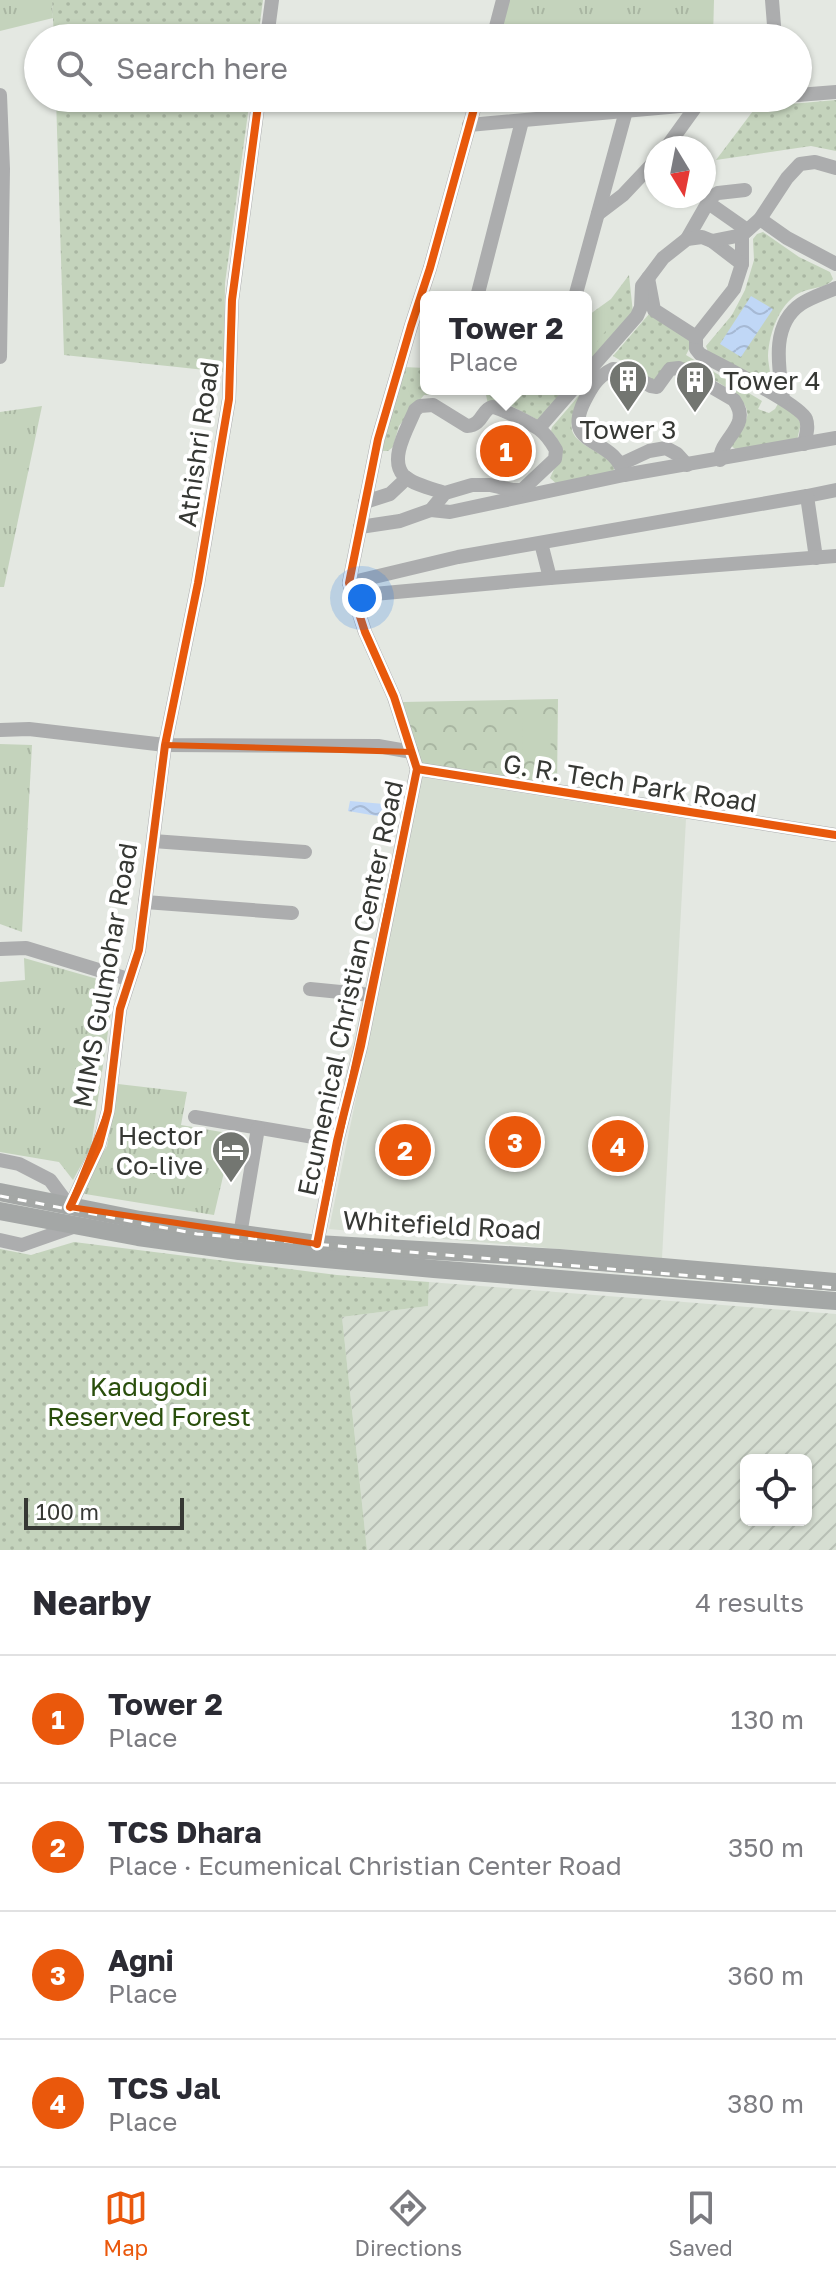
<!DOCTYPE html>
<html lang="en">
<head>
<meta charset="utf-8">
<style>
  :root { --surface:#fff; --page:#f2f2f3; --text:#2b2b33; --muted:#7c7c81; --line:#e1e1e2; --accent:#ea580c }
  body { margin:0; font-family:"Golos Text",sans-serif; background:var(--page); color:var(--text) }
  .controls { position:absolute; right:24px; bottom:24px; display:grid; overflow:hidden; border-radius:12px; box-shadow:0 2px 6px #0004 }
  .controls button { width:72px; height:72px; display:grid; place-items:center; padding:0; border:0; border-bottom:2px solid var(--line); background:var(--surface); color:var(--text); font:40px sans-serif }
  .compass { position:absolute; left:644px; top:136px; width:72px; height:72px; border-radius:50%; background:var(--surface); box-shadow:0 2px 6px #0004; rotate:170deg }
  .scale { position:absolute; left:24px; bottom:20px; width:160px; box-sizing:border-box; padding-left:8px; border:4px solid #363834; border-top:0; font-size:22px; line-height:28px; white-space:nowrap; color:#363834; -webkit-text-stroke:6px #fff; paint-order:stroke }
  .you { position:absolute; left:362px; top:598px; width:28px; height:28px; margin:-20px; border:6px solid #fff; border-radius:50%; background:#1a73e8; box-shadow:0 0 0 12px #1a73e833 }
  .badge { display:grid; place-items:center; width:52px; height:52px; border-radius:50%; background:var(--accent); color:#fff; font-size:26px; font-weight:700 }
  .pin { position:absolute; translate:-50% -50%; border:4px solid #fff; box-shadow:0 2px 8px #0006 }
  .popup { position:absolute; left:420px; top:291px; width:172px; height:104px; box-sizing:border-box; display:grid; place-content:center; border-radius:12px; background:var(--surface); filter:drop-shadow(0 2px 6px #0005); font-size:26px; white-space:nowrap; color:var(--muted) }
  .popup b { font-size:30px; color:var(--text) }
  .popup::after { content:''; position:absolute; left:50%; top:100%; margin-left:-16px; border:16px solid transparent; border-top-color:var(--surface) }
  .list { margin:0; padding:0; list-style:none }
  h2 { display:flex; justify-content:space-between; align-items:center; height:104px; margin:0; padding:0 32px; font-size:34px }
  h2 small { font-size:26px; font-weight:400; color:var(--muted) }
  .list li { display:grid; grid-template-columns:52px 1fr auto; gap:24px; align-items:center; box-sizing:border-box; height:128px; padding:0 32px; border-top:2px solid var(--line) }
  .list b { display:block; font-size:30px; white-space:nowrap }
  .list p { margin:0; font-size:26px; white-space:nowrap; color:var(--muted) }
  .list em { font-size:26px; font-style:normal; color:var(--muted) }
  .icon { flex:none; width:44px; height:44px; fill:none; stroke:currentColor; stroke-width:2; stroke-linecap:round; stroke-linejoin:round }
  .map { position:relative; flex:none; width:836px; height:1550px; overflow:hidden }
  .search { position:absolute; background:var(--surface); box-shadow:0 2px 6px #0004; left:24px; right:24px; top:24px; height:88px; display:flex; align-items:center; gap:20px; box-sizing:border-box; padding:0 28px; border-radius:44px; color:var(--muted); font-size:30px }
  .sheet { height:616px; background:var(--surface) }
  nav { display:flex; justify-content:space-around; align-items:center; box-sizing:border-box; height:112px; border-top:2px solid var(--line); background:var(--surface); font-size:22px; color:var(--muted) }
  nav a { display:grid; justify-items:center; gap:4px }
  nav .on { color:var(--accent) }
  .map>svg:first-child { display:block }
</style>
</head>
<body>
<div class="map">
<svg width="836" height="1550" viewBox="0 0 836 1550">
  <defs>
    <pattern id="industrial-furrows" width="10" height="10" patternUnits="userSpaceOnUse" patternTransform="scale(2)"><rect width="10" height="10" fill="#d6ded2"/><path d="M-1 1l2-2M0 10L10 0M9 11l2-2" fill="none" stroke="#b8bfb5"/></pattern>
    <pattern id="grass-tufts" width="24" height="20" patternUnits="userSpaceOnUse" patternTransform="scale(2)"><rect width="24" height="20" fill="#c4d3bc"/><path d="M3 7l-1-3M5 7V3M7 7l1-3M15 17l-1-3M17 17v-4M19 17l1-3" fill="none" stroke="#a9b6a2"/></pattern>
    <pattern id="forest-crowns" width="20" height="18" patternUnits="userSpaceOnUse" patternTransform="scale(2)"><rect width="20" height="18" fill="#c4d3bc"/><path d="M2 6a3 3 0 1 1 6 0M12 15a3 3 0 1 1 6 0" fill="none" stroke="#a9b6a2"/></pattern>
    <pattern id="park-dots" width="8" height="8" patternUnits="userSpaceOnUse" patternTransform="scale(2)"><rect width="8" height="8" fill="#c4d3bc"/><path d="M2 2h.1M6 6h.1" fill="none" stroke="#a9b6a2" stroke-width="1.8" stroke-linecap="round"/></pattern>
    <pattern id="water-waves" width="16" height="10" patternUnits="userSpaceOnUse" patternTransform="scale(2)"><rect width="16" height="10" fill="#c0d7f6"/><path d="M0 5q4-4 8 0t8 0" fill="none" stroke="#a6b9d4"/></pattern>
  </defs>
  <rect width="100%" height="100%" fill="#e4e8e2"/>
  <polygon fill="#d6ded2" points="422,777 686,819 662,1258 329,1229"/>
  <path fill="url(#industrial-furrows)" fill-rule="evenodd" d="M429,1282l407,32v236h-469l-25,-233 86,-11zM746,1460h60v60h-60z"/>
  <g fill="url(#grass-tufts)">
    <polygon points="0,0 52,0 53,18 0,31"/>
    <polygon points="509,0 714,0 713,38 500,38"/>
    <polygon points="42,406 4,587 0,587 0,412"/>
    <polygon points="0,744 32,745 22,932 0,924"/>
    <polygon points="24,958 115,984 91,1147 73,1180 59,1162 0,1152 0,982 25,980"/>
    <polygon points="118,1084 187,1092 181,1125 233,1134 214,1215 79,1193 107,1146"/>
  </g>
  <polygon fill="url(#forest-crowns)" points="558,699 557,786 422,765 402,702"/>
  <g fill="url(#park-dots)">
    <polygon points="52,0 263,0 258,38 54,38"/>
    <polygon points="56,98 250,98 225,283 224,372 64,355"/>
    <polygon points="836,100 836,151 811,146 716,160 756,107"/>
    <path d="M763,232l36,25 31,15 3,7c-6,9 -18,8 -29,12 -23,8 -35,41 -36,65 0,6 2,13 2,19l-4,6 -5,2 -53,-31 -2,-6 26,-31 13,-25 9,-30 -1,-21 4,-5z"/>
    <polygon points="629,275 633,313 586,368 586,317 611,299"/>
    <path d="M649,314l40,25 2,6 -5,10 76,46 -4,8 11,4 6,-4 4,-7 6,1 16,20 -4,17 -60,10 -6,-4c5,-9 13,-19 16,-29 6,-22 -50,-46 -67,-54l-27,17 -40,-24z"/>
    <polygon points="403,367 426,368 426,389 568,389 538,420 502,401 488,404 486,395 424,395 399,426 393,447 388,451 380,451"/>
    <path d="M588,385c-26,50 -23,49 24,76l3,12 -57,12 -8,-7c8,-16 16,-33 1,-47l1,-4z"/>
    <polygon points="74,1242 337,1275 429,1282 428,1306 342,1317 367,1550 0,1550 0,1249 31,1255"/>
  </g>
  <g fill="#c4d3bc">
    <polygon points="600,312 608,315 609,327 592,348 586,351 586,321"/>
    <polygon points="522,717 550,717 551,758 523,759"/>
  </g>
  <g fill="url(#water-waves)">
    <polygon points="751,296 773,309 741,357 720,344"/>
    <polygon points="350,801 384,804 383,817 348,811"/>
  </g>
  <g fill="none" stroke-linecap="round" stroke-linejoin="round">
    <g stroke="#acadae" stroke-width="14">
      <polyline points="772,0 775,38"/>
      <polyline points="267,38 272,0"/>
      <polyline points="493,38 503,0"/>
      <polyline points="0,95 3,169 0,357"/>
      <polyline points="798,95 836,92"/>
      <polyline points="469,125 770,98"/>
      <polyline points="666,148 697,105"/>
      <polyline points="707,202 747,230"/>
      <polyline points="598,214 623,195 656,160"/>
      <polyline points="760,219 787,238 836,264"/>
      <path d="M742,235v29l-8,25 -38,48v12l4,5c18,10 100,50 106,65 3,8 0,17 -2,25"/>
      <polyline points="687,239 711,197 718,193 745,190"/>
      <polyline points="712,241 742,264"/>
      <polyline points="648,278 654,310 696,337"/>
      <polyline points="477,297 522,121"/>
      <polyline points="575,297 626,111"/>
      <polyline points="586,374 637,316 641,307 642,286 663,258 687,239 702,237 712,241 742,235 760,219 787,178 800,164 815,162 836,168"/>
      <path d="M783,399c-4,-31 -13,-74 18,-95 10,-7 24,-11 35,-16"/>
      <polyline points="539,428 573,389"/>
      <polyline points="621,464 649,451 666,448 677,454 687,465"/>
      <path d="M624,475c-10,-41 -67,-25 -37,-79 7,-13 12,-20 26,-27l9,1 29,16 6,1 13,-18 9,-1 55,32c19,26 -14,37 -14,60"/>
      <polyline points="807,496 836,490"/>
      <polyline points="365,502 390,494 407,478"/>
      <polyline points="431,510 450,512 624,475 836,438"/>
      <path d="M360,527l40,-6 31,-11 14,-17 27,-8h18l23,5h9l33,-31 1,-9c-4,-7 -10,-16 -17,-21 -5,-4 -42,-23 -47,-22 -11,3 -9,18 -25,19l-34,-21 -13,1 -5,4c-7,18 -27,49 -11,66 10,9 29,13 41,17"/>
      <polyline points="541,543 550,578"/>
      <polyline points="349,583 458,557 807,496 816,558"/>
      <polyline points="352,596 550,578 836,556"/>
      <polyline points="0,730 29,729 165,745 378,746 412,752"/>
      <polyline points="417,769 836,835"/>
      <polyline points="153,841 305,852"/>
      <polyline points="145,902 292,913"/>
      <polyline points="0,949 26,948 128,979"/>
      <polyline points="310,989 371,995"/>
      <polyline points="195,1117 337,1141"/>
      <polyline points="0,1160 19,1164 50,1180 70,1207"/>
      <polyline points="70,1207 99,1145 108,1111 120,1009 139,950 165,745 198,583 229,399 232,300 259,98"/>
      <polyline points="240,1235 258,1128"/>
      <polyline points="0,1240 22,1245 76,1226"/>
      <polyline points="317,1244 337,1141 361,1046 417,769 394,697 365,632 349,583 378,439 411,326 430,268 477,98"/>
    </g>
    <g stroke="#a4a7a6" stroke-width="18">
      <polyline points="0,1192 140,1220 317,1244 559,1258 836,1282"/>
      <polyline points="0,1211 138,1237 239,1251 434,1269 836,1301"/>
    </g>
    <g stroke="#a4a7a5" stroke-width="6">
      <polyline id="rail" points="0,1196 197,1234 836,1288"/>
    </g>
    <use href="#rail" stroke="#fff" stroke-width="3" stroke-dasharray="9" stroke-linecap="butt"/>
    <g stroke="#fff" stroke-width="13">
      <g id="cycleway">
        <polyline points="417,769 836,835"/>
        <polyline points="70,1207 99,1145 108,1111 120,1009 139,950 165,745 198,583 229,399 232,300 259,98"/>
        <polyline points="317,1244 337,1141 361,1046 417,769 394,697 365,632 349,583 378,439 411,326 430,268 477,98"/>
      </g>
    </g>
    <use href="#cycleway" stroke="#e8590c" stroke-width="8"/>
  </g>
  <path fill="none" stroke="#df570e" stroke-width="6" stroke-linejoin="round" d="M165,745l247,7 5,17 -100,475 -247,-37 38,-96 12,-102 19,-59z"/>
  <defs>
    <g id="building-pin" transform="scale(2)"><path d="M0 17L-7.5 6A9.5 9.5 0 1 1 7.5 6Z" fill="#737671" stroke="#fff"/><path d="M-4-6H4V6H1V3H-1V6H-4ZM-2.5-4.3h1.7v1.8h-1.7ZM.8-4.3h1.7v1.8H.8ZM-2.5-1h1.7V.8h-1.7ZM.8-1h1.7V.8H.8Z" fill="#fff"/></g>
    <g id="hotel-pin" transform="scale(2)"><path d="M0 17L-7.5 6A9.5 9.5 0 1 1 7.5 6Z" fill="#737671" stroke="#fff"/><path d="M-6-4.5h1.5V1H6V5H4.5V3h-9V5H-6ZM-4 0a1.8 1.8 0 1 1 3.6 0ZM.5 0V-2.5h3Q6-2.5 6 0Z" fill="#fff"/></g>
  </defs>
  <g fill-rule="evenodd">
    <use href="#building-pin" x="628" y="379"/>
    <use href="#building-pin" x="695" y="380"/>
    <use href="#hotel-pin" x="231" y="1150"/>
  </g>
  <g text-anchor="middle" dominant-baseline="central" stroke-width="8" stroke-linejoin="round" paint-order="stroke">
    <g font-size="26" fill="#363834" stroke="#fff" text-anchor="start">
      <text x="723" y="380">Tower 4</text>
      <text x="628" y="429" text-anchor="middle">Tower 3</text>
      <text x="203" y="1135" text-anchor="end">Hector<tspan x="203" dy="30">Co-live</tspan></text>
    </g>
    <g font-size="26" fill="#363834" stroke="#fff">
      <text transform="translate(198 444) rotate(-82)">Athishri Road</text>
      <text transform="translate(630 783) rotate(9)">G. R. Tech Park Road</text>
      <text transform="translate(105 975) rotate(-80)">MIMS Gulmohar Road</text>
      <text transform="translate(350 988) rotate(-78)">Ecumenical Christian Center Road</text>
      <text transform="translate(442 1225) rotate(3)">Whitefield Road</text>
    </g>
    <g font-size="26" fill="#294e0b" stroke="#fff">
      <text x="149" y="1386">Kadugodi<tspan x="149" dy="30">Reserved Forest</tspan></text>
    </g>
  </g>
</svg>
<div class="controls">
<button><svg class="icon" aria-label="locate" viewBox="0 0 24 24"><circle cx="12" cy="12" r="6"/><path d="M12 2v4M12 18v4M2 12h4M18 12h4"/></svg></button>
</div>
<svg class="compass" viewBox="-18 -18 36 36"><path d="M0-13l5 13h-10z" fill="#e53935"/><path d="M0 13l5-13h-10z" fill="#7c7c81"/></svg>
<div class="scale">100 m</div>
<div class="you"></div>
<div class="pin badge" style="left:506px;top:451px">1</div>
<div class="popup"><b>Tower 2</b>Place</div>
<div class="pin badge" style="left:405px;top:1150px">2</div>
<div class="pin badge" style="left:515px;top:1142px">3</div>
<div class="pin badge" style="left:618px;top:1146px">4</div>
<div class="search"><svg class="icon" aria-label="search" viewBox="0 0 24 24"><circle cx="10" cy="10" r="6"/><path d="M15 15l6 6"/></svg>Search here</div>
</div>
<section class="sheet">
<h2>Nearby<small>4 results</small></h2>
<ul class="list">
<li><span class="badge">1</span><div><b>Tower 2</b><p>Place</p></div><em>130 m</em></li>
<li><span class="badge">2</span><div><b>TCS Dhara</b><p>Place · Ecumenical Christian Center Road</p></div><em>350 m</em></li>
<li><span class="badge">3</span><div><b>Agni</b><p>Place</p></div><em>360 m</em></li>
<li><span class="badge">4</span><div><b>TCS Jal</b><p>Place</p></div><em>380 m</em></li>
</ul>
</section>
<nav>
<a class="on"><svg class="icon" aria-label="map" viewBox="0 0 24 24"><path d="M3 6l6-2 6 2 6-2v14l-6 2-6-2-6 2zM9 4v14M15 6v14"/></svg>Map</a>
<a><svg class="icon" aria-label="directions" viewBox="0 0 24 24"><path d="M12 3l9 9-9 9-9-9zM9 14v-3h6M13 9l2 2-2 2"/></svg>Directions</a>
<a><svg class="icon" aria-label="saved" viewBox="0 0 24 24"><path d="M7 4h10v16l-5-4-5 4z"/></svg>Saved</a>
</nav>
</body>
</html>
